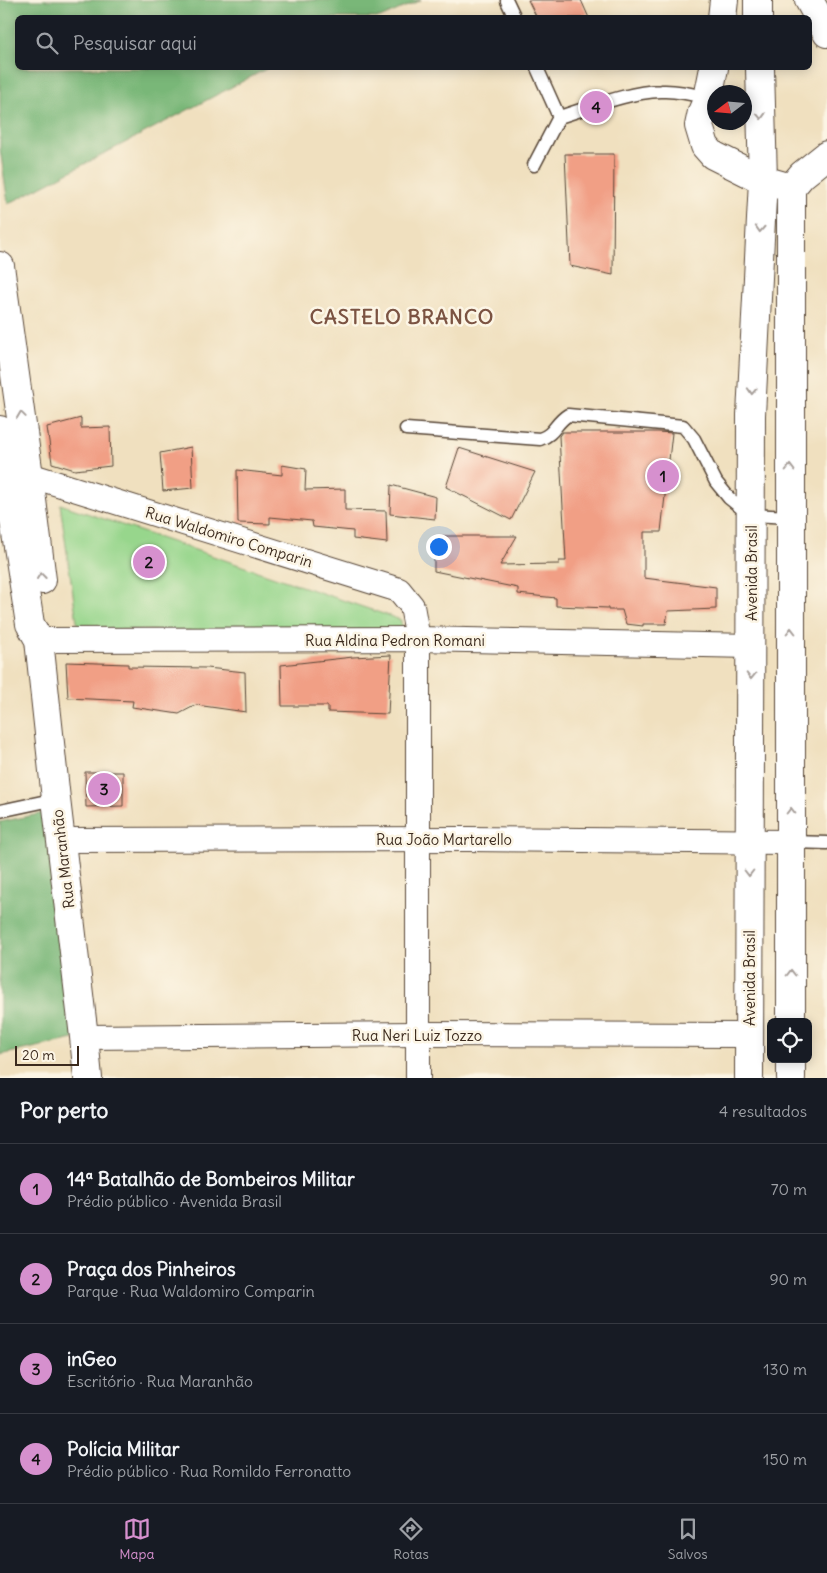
<!DOCTYPE html>
<html lang="pt">
<head>
<meta charset="utf-8">
<style>
  :root { --surface:#171b24; --page:#242831; --text:#f1f3f6; --muted:#9ea1a6; --line:#363941; --accent:#d690ce }
  body { margin:0; font-family:Delius,sans-serif; background:var(--page); color:var(--text) }
  .controls { position:absolute; right:15px; bottom:15px; display:grid; overflow:hidden; border-radius:8px; box-shadow:0 2px 12px #0003 }
  .controls button { width:45px; height:45px; display:grid; place-items:center; padding:0; border:0; border-bottom:1px solid var(--line); background:var(--surface); color:var(--text); font:25px sans-serif }
  .compass { position:absolute; left:707px; top:85px; width:45px; height:45px; border-radius:50%; background:var(--surface); box-shadow:0 2px 12px #0003; rotate:254deg }
  .scale { position:absolute; left:15px; bottom:12px; width:64px; box-sizing:border-box; padding-left:5px; border:2px solid #3b2a1e; border-top:0; font-size:14px; line-height:18px; white-space:nowrap; color:#3b2a1e; -webkit-text-stroke:4px #fcf5e5; paint-order:stroke }
  .you { position:absolute; left:438px; top:546px; width:18px; height:18px; margin:-12px; border:4px solid #fff; border-radius:50%; background:#1a73e8; box-shadow:0 0 0 8px #1a73e833 }
  .badge { display:grid; place-items:center; width:32px; height:32px; border-radius:50%; background:var(--accent); color:#111; font-size:16px; font-weight:700 }
  .pin { position:absolute; translate:-50% -50%; border:2px solid #fff; box-shadow:0 1px 5px #0006 }
  .list { margin:0; padding:0; list-style:none }
  h2 { display:flex; justify-content:space-between; align-items:center; height:65px; margin:0; padding:0 20px; font-size:21px }
  h2 small { font-size:16px; font-weight:400; color:var(--muted) }
  .list li { display:grid; grid-template-columns:32px 1fr auto; gap:15px; align-items:center; box-sizing:border-box; height:90px; padding:0 20px; border-top:1px solid var(--line) }
  .list b { display:block; font-size:19px; white-space:nowrap }
  .list p { margin:0; font-size:16px; white-space:nowrap; color:var(--muted) }
  .list em { font-size:16px; font-style:normal; color:var(--muted) }
  .icon { flex:none; width:28px; height:28px; fill:none; stroke:currentColor; stroke-width:2; stroke-linecap:round; stroke-linejoin:round }
  .map { position:relative; flex:none; width:827px; height:1078px; overflow:hidden }
  .search { position:absolute; background:var(--surface); box-shadow:0 2px 12px #0003; left:15px; right:15px; top:15px; height:55px; display:flex; align-items:center; gap:12px; box-sizing:border-box; padding:0 18px; border-radius:8px; color:var(--muted); font-size:19px }
  .sheet { height:425px; background:var(--surface) }
  nav { display:flex; justify-content:space-around; align-items:center; box-sizing:border-box; height:70px; border-top:1px solid var(--line); background:var(--surface); font-size:14px; color:var(--muted) }
  nav a { display:grid; justify-items:center; gap:2px }
  nav .on { color:var(--accent) }
  .map>svg:first-child { display:block }
</style>
</head>
<body>
<div class="map">
<svg width="827" height="1078" viewBox="0 0 827 1078">
  <rect width="100%" height="100%" fill="#fcf5e5"/>
  <filter id="ink" filterUnits="userSpaceOnUse"><feTurbulence type="fractalNoise" baseFrequency=".02" numOctaves="2"/><feDisplacementMap in="SourceGraphic" scale="10" xChannelSelector="R" yChannelSelector="G"/><feConvolveMatrix kernelMatrix="1 2 1 2 8 2 1 2 1" color-interpolation-filters="sRGB"/></filter>
  <filter id="wash" filterUnits="userSpaceOnUse"><feTurbulence type="fractalNoise" baseFrequency=".0096" numOctaves="4" result="noise"/><feDisplacementMap in="SourceGraphic" scale="20" xChannelSelector="R" yChannelSelector="G"/><feGaussianBlur stdDeviation="1.12" result="paint"/><feColorMatrix in="noise" values="0 0 0 0 0 0 0 0 0 0 0 0 0 0 0 0 0 1.4 0 .05"/><feComposite in="paint" operator="in"/></filter>
  <g filter="url(#wash)">
    <rect width="100%" height="100%" fill="#f0e0bf"/>
    <polygon fill="#97d68c" stroke="#698055" points="60,504 401,620 401,636 78,629"/>
    <g fill="#79b778" stroke="#5a704b">
      <polygon points="0,0 421,0 380,18 18,18 18,68 268,68 8,204 0,149"/>
      <polygon points="49,812 74,1039 0,1055 0,822"/>
    </g>
    <g id="blocks">
      <g fill="#f19f85">
        <polygon points="528,0 581,0 589,18 537,18"/>
        <polygon points="565,154 614,154 613,275 570,266"/>
        <polygon points="81,418 81,428 110,427 111,466 75,470 52,463 47,427"/>
        <polygon points="562,432 658,432 672,433 661,532 644,532 644,578 716,587 716,609 668,611 666,624 643,624 643,626 626,624 622,610 608,610 608,608 556,606 556,598 518,594 518,588 434,571 434,536 517,536 500,565 559,564 559,561 566,561 559,436"/>
        <polygon points="191,447 193,488 163,491 160,453"/>
        <polygon points="459,448 535,472 511,520 446,487"/>
        <polygon points="282,465 306,469 305,490 345,489 345,510 386,511 387,543 353,539 353,531 313,527 312,521 270,517 270,524 238,523 237,470 282,475"/>
        <polygon points="391,485 436,497 435,519 390,514"/>
        <polygon points="391,655 388,714 328,712 328,706 282,706 281,665 353,657"/>
        <polygon points="66,662 128,664 128,667 207,668 245,672 246,712 196,705 179,714 132,707 133,701 68,698"/>
        <polygon points="85,772 123,772 123,806 86,807"/>
      </g>
    </g>
  </g>
  <g filter="url(#ink)">
    <use href="#blocks" fill-opacity="0" stroke="#564536" stroke-width="1"/>
    <g fill="none" stroke-linecap="round" stroke-linejoin="round">
      <g stroke="#564536" stroke-width="15">
        <g id="service">
          <polyline points="507,1 515,18"/>
          <polyline points="537,68 559,117"/>
          <path d="M534,165l25,-48c33,-10 68,-25 102,-26 16,-1 32,3 47,7"/>
          <path d="M406,429l134,10c15,-5 15,-16 28,-24l115,11 11,13 22,43 13,16 21,17 40,2"/>
          <polyline points="0,811 56,799"/>
          <polyline points="792,842 827,843"/>
        </g>
      </g>
      <g stroke="#564536" stroke-width="26">
        <g id="minor">
          <polyline points="13,470 399,590 412,606 418,639 418,1078"/>
          <polyline points="39,640 418,639 751,646"/>
          <polyline points="61,840 468,839 792,842"/>
          <polyline points="84,1037 418,1034 749,1035"/>
        </g>
      </g>
      <g stroke="#564536" stroke-width="30">
        <g id="tertiary">
          <polyline points="722,18 724,0"/>
          <polyline points="714,68 708,98 702,112 699,126 705,146 713,155 763,180 791,188"/>
          <polyline points="0,266 29,476 42,580"/>
          <polyline points="0,430 30,624 39,640 56,799 84,1037 88,1078"/>
        </g>
      </g>
      <g stroke="#564536" stroke-width="30">
        <g id="secondary">
          <polyline points="758,0 758,18"/>
          <polyline points="791,1022 791,188 802,175 827,155"/>
          <polyline points="749,1078 751,415 763,180 760,68"/>
          <polyline points="791,1078 791,1059"/>
        </g>
      </g>
      <g stroke="#564536" stroke-width="30">
        <polyline id="trunk" points="809,0 827,33"/>
      </g>
      <use href="#service" stroke="#fff" stroke-width="12"/>
      <use href="#minor" stroke="#fff" stroke-width="24"/>
      <use href="#tertiary" stroke="#fff" stroke-width="28"/>
      <use href="#secondary" stroke="#fff" stroke-width="28"/>
      <use href="#trunk" stroke="#fff" stroke-width="28"/>
    </g>
    <defs><path id="oneway-chevron" d="M-2-3.5L2.5 0L-2 3.5" fill="none" stroke-width="1.6" stroke-linecap="round" stroke-linejoin="round" transform="scale(1.25)"/></defs>
    <g stroke="#a79f9a">
      <use href="#oneway-chevron" transform="translate(761 116) rotate(88)"/>
      <use href="#oneway-chevron" transform="translate(760 229) rotate(93)"/>
      <use href="#oneway-chevron" transform="translate(752 391) rotate(93)"/>
      <use href="#oneway-chevron" transform="translate(21 415) rotate(-98)"/>
      <use href="#oneway-chevron" transform="translate(790 468) rotate(-90)"/>
      <use href="#oneway-chevron" transform="translate(41 576) rotate(-97)"/>
      <use href="#oneway-chevron" transform="translate(791 631) rotate(-90)"/>
      <use href="#oneway-chevron" transform="translate(751 676) rotate(91)"/>
      <use href="#oneway-chevron" transform="translate(791 811) rotate(-90)"/>
      <use href="#oneway-chevron" transform="translate(749 873) rotate(90)"/>
      <use href="#oneway-chevron" transform="translate(791 973) rotate(-90)"/>
    </g>
  </g>
  <g text-anchor="middle" dominant-baseline="central" stroke-width="5" stroke-linejoin="round" paint-order="stroke">
    <g font-size="15" fill="#3b2a1e" stroke="#fcf5e5">
      <text transform="translate(229 537) rotate(17)">Rua Waldomiro Comparin</text>
      <text transform="translate(751 573) rotate(-90)">Avenida Brasil</text>
      <text x="395" y="640">Rua Aldina Pedron Romani</text>
      <text x="444" y="839">Rua João Martarello</text>
      <text transform="translate(63 859) rotate(-97)">Rua Maranhão</text>
      <text transform="translate(749 978) rotate(-90)">Avenida Brasil</text>
      <text x="417" y="1035">Rua Neri Luiz Tozzo</text>
    </g>
    <g font-size="20" font-weight="bold" letter-spacing="1" fill="#7b5342" stroke="#fcf5e5">
      <text x="402" y="316">CASTELO BRANCO</text>
    </g>
  </g>
</svg>
<div class="controls">
<button><svg class="icon" aria-label="locate" viewBox="0 0 24 24"><circle cx="12" cy="12" r="6"/><path d="M12 2v4M12 18v4M2 12h4M18 12h4"/></svg></button>
</div>
<svg class="compass" viewBox="-18 -18 36 36"><path d="M0-13l5 13h-10z" fill="#e53935"/><path d="M0 13l5-13h-10z" fill="#9ea1a6"/></svg>
<div class="scale">20 m</div>
<div class="you"></div>
<div class="pin badge" style="left:663px;top:476px">1</div>
<div class="pin badge" style="left:149px;top:562px">2</div>
<div class="pin badge" style="left:104px;top:789px">3</div>
<div class="pin badge" style="left:596px;top:107px">4</div>
<div class="search"><svg class="icon" aria-label="search" viewBox="0 0 24 24"><circle cx="10" cy="10" r="6"/><path d="M15 15l6 6"/></svg>Pesquisar aqui</div>
</div>
<section class="sheet">
<h2>Por perto<small>4 resultados</small></h2>
<ul class="list">
<li><span class="badge">1</span><div><b>14ª Batalhão de Bombeiros Militar</b><p>Prédio público · Avenida Brasil</p></div><em>70 m</em></li>
<li><span class="badge">2</span><div><b>Praça dos Pinheiros</b><p>Parque · Rua Waldomiro Comparin</p></div><em>90 m</em></li>
<li><span class="badge">3</span><div><b>inGeo</b><p>Escritório · Rua Maranhão</p></div><em>130 m</em></li>
<li><span class="badge">4</span><div><b>Polícia Militar</b><p>Prédio público · Rua Romildo Ferronatto</p></div><em>150 m</em></li>
</ul>
</section>
<nav>
<a class="on"><svg class="icon" aria-label="map" viewBox="0 0 24 24"><path d="M3 6l6-2 6 2 6-2v14l-6 2-6-2-6 2zM9 4v14M15 6v14"/></svg>Mapa</a>
<a><svg class="icon" aria-label="directions" viewBox="0 0 24 24"><path d="M12 3l9 9-9 9-9-9zM9 14v-3h6M13 9l2 2-2 2"/></svg>Rotas</a>
<a><svg class="icon" aria-label="saved" viewBox="0 0 24 24"><path d="M7 4h10v16l-5-4-5 4z"/></svg>Salvos</a>
</nav>
</body>
</html>
